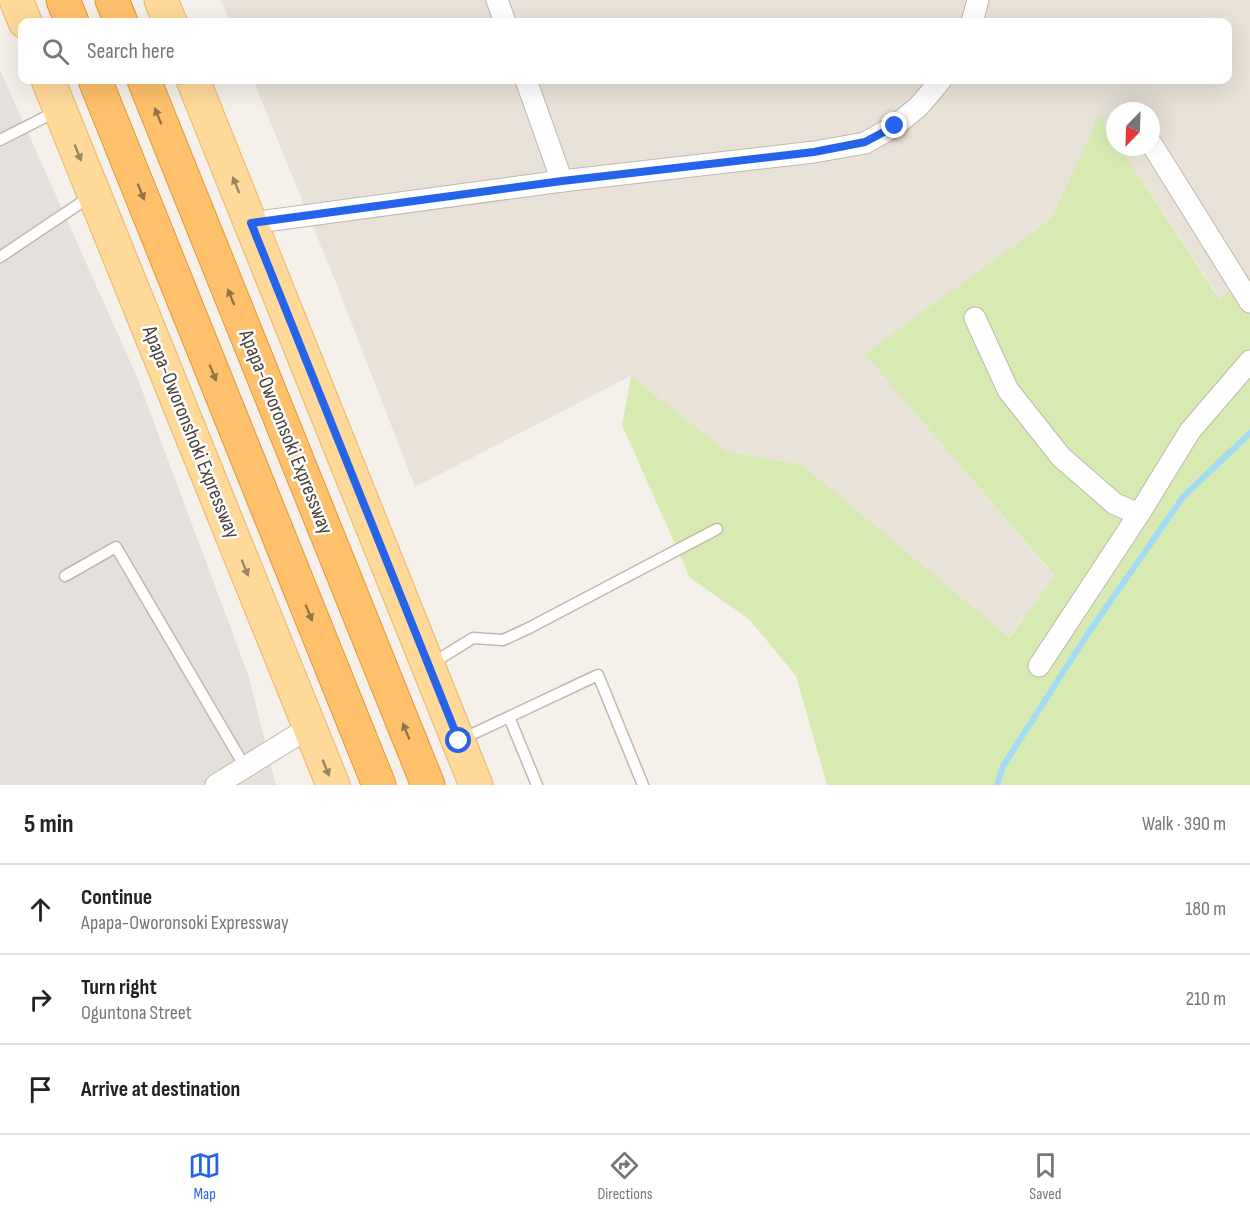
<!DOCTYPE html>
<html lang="en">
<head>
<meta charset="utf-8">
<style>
  :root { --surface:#fff; --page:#f2f2f2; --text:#222; --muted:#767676; --line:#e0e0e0; --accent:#2563eb }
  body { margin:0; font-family:"Sofia Sans Condensed",sans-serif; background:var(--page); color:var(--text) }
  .compass { position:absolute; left:1106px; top:102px; width:54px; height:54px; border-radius:50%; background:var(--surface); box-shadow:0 6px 24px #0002; rotate:203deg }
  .stop { position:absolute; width:18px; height:18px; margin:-14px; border:4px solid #2563eb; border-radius:50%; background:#fff }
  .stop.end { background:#2563eb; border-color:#fff; box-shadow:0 2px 6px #0008 }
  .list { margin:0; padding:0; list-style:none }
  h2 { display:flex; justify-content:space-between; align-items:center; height:78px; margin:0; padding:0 24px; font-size:26px }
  h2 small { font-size:20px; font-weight:400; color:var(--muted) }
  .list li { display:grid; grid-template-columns:39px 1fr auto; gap:18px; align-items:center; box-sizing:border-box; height:90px; padding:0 24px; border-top:2px solid var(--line) }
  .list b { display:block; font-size:22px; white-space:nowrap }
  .list p { margin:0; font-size:20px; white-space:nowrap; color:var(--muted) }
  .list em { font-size:20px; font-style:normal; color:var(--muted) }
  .icon { flex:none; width:33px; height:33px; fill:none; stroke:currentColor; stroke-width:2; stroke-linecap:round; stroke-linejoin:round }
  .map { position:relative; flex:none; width:1250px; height:785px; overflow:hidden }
  .search { position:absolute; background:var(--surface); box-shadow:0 6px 24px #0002; left:18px; right:18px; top:18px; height:66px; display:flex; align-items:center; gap:15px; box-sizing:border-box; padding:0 21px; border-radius:12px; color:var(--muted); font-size:22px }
  .sheet { height:348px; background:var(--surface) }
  nav { display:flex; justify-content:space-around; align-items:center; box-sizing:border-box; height:84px; border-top:2px solid var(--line); background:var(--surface); font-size:16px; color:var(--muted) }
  nav a { display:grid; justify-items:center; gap:3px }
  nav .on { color:var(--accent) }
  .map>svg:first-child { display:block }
</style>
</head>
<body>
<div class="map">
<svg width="1250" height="785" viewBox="0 0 1250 785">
  <rect width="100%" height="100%" fill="#f5f1ea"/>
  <polygon fill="#e9e2d8" points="221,0 1250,0 1250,277 1220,299 1120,147 1151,147 1151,111 1115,111 1115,140 1100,117 1052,218 866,354 1055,577 1008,638 802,465 726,451 631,376 415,487 338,288 253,80 1228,80 1228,22 230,22"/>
  <polygon fill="#e5e0db" points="0,70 137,377 249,677 276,785 0,785"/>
  <polygon fill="#d6eab2" points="1099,116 1115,140 1115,147 1120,147 1219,299 1250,277 1250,785 827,785 796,676 749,619 690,578 622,425 631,376 726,451 802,465 1009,638 1055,576 865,354 1052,218"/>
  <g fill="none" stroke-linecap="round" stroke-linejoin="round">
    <polyline stroke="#a5daf3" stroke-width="6" points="997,785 1003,766 1087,635 1183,497 1250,433"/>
    <g stroke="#c1b8ac" stroke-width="13">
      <g id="lane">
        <polyline points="0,140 57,111"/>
        <polyline points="0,257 91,196"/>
        <polyline points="65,576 116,547 245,767"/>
        <polyline points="431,664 473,638 503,640 529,628 717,529"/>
        <polyline points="509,717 537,785"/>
        <polyline points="462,739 598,675 643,785"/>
      </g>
    </g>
    <g stroke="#c1b8ac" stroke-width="23">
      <g id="street">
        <polyline points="497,0 505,22"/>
        <polyline points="972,22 978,0"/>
        <polyline points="526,80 562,181"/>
        <polyline points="1151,143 1250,302"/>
        <polyline points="251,223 562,181 814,152 865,143 895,126 919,106 941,80"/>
        <polyline points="975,318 1008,390 1061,457 1115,504 1139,514"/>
        <polyline points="1039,666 1139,514 1190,431 1250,361"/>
        <polyline points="216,785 310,727"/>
      </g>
    </g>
    <g stroke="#e8b565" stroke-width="35">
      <g id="primary">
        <polyline points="16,0 25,22"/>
        <polyline points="161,0 170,22"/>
        <polyline points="48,80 333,785"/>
        <polyline points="193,80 476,785"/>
      </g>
    </g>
    <g stroke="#e39436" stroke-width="35">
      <g id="highway">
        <polyline points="63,0 72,22"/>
        <polyline points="112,0 121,22"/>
        <polyline points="95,80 379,785"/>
        <polyline points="144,80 428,785"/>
      </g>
    </g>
    <use href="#lane" stroke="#fff" stroke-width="10"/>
    <use href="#street" stroke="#fff" stroke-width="21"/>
    <use href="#primary" stroke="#ffd999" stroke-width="33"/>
    <use href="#highway" stroke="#ffc06b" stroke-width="33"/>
  </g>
  <defs><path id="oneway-solid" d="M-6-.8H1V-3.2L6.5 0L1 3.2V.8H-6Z" transform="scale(1.5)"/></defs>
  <g fill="#92744c">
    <use href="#oneway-solid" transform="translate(158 116) rotate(-112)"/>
    <use href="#oneway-solid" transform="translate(141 192) rotate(68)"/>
    <use href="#oneway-solid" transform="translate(231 297) rotate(-112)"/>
    <use href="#oneway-solid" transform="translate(213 373) rotate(68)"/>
    <use href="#oneway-solid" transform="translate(309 613) rotate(68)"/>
    <use href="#oneway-solid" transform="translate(406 731) rotate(-112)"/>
  </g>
  <g fill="#9b8563">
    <use href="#oneway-solid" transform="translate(78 153) rotate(68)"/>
    <use href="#oneway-solid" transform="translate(236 185) rotate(-112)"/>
    <use href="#oneway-solid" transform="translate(245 568) rotate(68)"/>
    <use href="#oneway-solid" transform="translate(326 768) rotate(68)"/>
  </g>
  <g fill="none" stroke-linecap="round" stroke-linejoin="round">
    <polyline stroke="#2563eb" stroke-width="8" points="459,741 251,223 562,181 814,152 865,142 895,126"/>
  </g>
  <g text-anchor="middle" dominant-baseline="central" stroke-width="5" stroke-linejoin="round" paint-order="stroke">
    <g font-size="21" fill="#4a4137" stroke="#fff">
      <text transform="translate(191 432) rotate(68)">Apapa-Oworonshoki Expressway</text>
      <text transform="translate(286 432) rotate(68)">Apapa-Oworonsoki Expressway</text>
    </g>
  </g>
</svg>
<svg class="compass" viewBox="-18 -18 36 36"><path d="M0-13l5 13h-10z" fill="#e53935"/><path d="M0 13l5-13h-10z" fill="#767676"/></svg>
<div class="stop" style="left:459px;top:741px"></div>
<div class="stop end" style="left:895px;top:126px"></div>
<div class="search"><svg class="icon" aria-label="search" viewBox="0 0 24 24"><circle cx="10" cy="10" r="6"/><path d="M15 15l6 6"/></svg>Search here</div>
</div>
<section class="sheet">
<h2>5 min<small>Walk · 390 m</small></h2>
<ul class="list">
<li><svg class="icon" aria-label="ahead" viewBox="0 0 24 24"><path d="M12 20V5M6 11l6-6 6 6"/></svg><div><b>Continue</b><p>Apapa-Oworonsoki Expressway</p></div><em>180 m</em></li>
<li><svg class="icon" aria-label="right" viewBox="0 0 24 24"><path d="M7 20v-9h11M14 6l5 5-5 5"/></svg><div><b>Turn right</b><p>Oguntona Street</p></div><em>210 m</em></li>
<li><svg class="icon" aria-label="arrive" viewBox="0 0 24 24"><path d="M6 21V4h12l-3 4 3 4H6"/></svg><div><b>Arrive at destination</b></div></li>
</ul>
</section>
<nav>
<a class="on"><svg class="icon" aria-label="map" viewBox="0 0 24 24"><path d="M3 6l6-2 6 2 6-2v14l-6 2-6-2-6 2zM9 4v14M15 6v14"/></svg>Map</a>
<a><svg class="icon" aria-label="directions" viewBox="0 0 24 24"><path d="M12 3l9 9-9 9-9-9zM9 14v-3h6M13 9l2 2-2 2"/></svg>Directions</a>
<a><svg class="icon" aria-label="saved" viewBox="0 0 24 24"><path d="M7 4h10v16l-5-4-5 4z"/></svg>Saved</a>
</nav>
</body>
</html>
